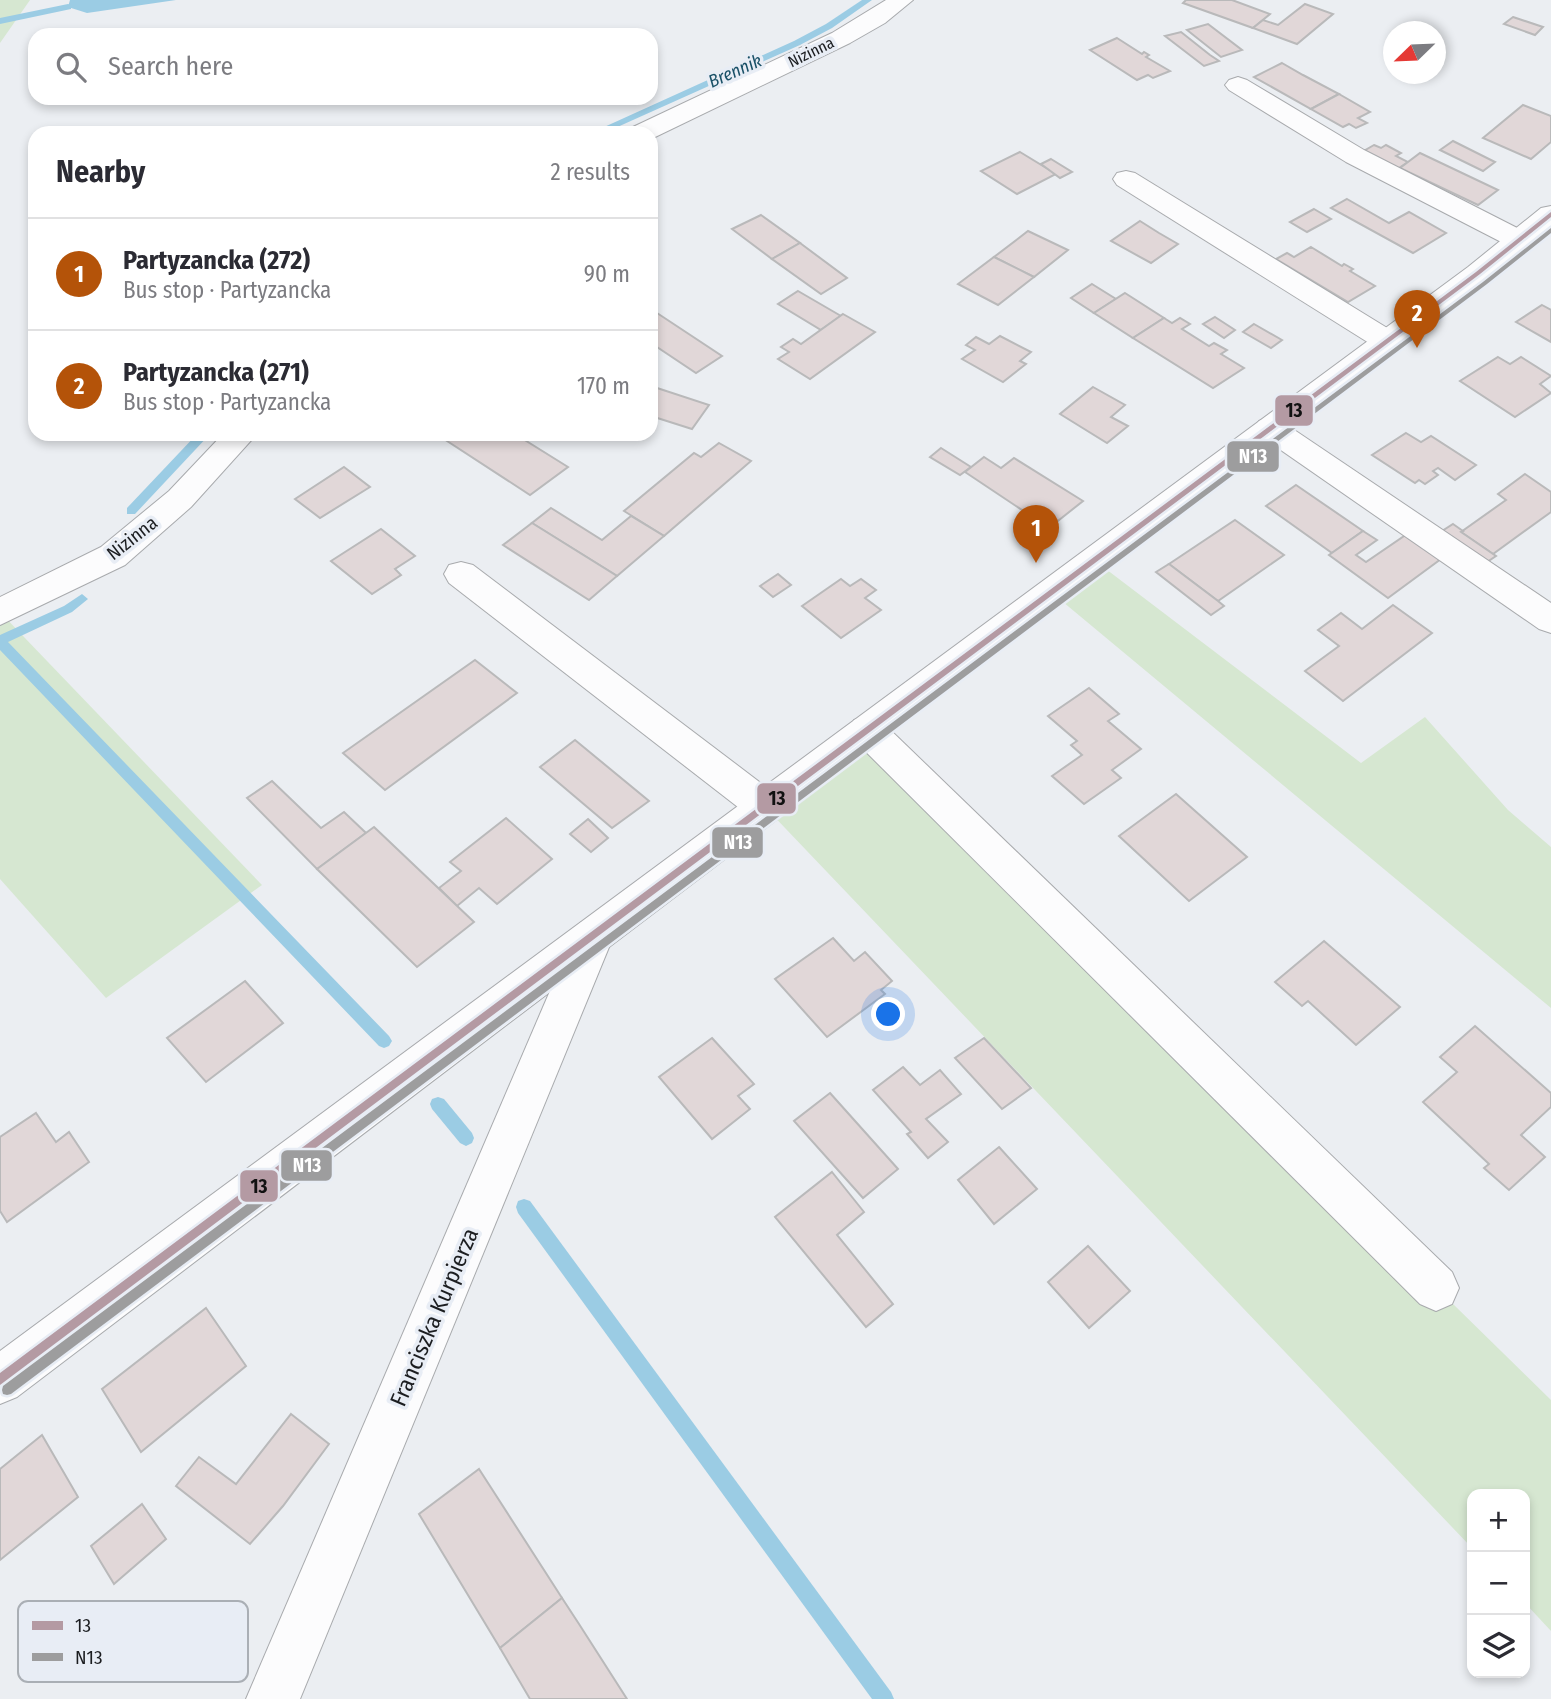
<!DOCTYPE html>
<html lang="en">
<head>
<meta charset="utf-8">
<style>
  :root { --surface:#fff; --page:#f7f7f7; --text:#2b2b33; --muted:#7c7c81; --line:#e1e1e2; --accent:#b45309 }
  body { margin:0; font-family:"Fira Sans Condensed",sans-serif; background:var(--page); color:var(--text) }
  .controls { position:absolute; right:21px; bottom:21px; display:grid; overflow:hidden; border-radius:14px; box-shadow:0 4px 10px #0003 }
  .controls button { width:63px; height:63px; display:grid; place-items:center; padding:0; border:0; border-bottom:2px solid var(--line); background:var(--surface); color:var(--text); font:35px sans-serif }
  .compass { position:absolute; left:1383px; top:21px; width:63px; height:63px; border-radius:50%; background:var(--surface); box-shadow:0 4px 10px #0003; rotate:247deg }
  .you { position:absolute; left:889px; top:1015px; width:24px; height:24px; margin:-18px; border:5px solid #fff; border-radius:50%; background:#1a73e8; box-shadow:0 0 0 10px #1a73e833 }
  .badge { display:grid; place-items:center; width:46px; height:46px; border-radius:50%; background:var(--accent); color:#fff; font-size:23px; font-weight:700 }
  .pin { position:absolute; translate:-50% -58px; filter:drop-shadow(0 2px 4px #0008) }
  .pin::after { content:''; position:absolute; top:37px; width:24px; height:21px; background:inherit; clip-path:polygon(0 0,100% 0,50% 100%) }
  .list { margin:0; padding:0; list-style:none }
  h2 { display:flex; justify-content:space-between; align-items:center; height:91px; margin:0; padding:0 28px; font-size:30px }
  h2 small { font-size:23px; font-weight:400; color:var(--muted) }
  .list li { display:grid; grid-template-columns:46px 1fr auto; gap:21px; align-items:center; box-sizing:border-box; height:112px; padding:0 28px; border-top:2px solid var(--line) }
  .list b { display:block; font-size:26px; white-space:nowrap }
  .list p { margin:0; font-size:23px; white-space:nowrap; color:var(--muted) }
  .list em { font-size:23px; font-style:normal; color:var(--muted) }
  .icon { flex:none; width:38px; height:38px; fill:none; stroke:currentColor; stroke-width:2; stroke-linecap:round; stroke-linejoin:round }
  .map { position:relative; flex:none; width:1551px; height:1699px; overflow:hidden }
  .search { position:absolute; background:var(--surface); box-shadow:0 4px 10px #0003; left:28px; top:28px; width:630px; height:77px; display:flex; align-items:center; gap:18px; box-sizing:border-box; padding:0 24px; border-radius:21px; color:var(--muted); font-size:26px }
  .panel { position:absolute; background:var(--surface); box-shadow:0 4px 10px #0003; left:28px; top:126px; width:630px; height:315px; border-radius:21px }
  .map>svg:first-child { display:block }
</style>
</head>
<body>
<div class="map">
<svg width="1551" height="1699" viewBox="0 0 1551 1699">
  <rect width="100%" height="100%" fill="#ebeef2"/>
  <g fill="#d6e7d1">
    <polygon points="0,0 30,0 0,43"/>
    <polygon points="1094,560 1361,763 1425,717 1508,810 1551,847 1551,1008 1051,592"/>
    <polygon points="0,612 262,885 106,998 0,879"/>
    <polygon points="867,730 1551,1400 1551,1631 1525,1603 1525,1494 1472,1494 1472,1548 765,807"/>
  </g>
  <polygon fill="#9bcce4" points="70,0 176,0 87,13 68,7"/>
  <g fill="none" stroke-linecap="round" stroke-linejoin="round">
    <g fill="#9bcce4" fill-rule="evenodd">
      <polygon points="862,0 872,0 832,28 800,45 604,133 591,133 794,41 826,24"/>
      <polygon points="68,4 71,5 71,9 0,24 0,18"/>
      <polygon points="197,434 210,434 135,514 127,514 127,508"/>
      <polygon points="82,594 88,599 72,612 8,642 389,1036 392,1041 389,1046 384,1048 379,1046 0,650 0,635 64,606"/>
      <polygon points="438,1097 444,1099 472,1133 474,1138 472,1143 466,1146 460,1143 432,1109 430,1104 432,1099"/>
      <polygon points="524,1199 530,1201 891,1692 894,1699 872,1699 518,1213 516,1207 518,1201"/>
    </g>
  </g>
  <g fill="#e1d7d8" stroke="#b9b9ba" stroke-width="2">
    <polygon points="1186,0 1232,0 1270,14 1253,28 1183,3"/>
    <polygon points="1305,4 1333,14 1297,44 1253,28 1263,20 1278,25"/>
    <polygon points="1513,17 1543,27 1535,35 1504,24"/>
    <polygon points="1208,24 1242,50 1221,57 1187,30"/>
    <polygon points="1181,32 1210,55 1219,61 1204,66 1165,36"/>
    <polygon points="1117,38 1142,54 1144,52 1149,55 1146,57 1170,71 1153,78 1148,75 1137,80 1090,50"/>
    <polygon points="1282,63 1303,75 1339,94 1311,109 1254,77"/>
    <polygon points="1339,94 1370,112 1358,118 1367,123 1356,128 1349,124 1343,127 1311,109"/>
    <polygon points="1523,105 1551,116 1551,142 1531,159 1483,138"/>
    <polygon points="1453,141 1495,162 1483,171 1440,150"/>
    <polygon points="1374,145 1381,148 1386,145 1401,153 1396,156 1408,162 1396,170 1362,152"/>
    <polygon points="1020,152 1056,174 1017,194 981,171"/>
    <polygon points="1420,153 1498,190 1478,205 1400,168"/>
    <polygon points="1051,159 1072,172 1060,178 1041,164"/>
    <polygon points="1347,199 1389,223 1409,212 1446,233 1413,253 1331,208"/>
    <polygon points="1314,209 1331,219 1307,232 1290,222"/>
    <polygon points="761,215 800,243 772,259 732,229"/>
    <polygon points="1140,221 1159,233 1178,244 1151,263 1111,241"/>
    <polygon points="1028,231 1068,250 1034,277 994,257"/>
    <polygon points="800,243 847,278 821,294 772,259"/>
    <polygon points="1311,247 1342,266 1344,264 1353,269 1350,271 1375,286 1348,302 1276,259 1287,253 1294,257"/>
    <polygon points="994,257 1034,277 998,305 958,284"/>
    <polygon points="1092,284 1116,299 1094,313 1071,298"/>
    <polygon points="798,291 841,316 821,330 778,304"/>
    <polygon points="1125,293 1164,318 1133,338 1094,313"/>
    <polygon points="1542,305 1551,310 1551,342 1516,322"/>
    <polygon points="657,313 722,356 696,373 651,343 651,317"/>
    <polygon points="843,314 875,332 810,379 778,359 789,352 781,347 793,339 801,344"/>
    <polygon points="1215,317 1235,330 1224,338 1203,324"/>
    <polygon points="1164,318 1172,323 1180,318 1190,324 1182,329 1209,346 1214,343 1227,350 1221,354 1244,368 1213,388 1133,338"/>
    <polygon points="1254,324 1282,340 1271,348 1243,332"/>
    <polygon points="1000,336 1031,352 1020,361 1026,364 1003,382 962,359 975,350 966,345 976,337 989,344"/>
    <polygon points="1498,357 1510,364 1521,357 1551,376 1540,384 1551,393 1515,417 1460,381"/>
    <polygon points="651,386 709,405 692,429 651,416"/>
    <polygon points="1093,387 1125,405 1111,417 1128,426 1107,443 1060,414"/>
    <polygon points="1406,433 1421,442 1431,436 1476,465 1455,480 1438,468 1433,471 1438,475 1425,484 1419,480 1415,483 1372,455"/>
    <polygon points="451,434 515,434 568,467 530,495 444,439"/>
    <polygon points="719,443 751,461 664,536 624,511 694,453 701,457"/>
    <polygon points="941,448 971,467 960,475 930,457"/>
    <polygon points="984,457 1001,468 1014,458 1083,501 1049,528 965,472"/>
    <polygon points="344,467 370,487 320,518 295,499"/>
    <polygon points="1525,474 1551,492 1551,512 1493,554 1461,532 1506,500 1498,494"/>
    <polygon points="1296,485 1363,531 1332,553 1266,506"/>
    <polygon points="551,508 602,540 631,516 664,536 617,576 532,523"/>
    <polygon points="1235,520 1284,555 1218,601 1169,564"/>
    <polygon points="532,523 617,576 589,600 503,545"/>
    <polygon points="1453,524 1463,531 1461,532 1496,556 1484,564 1439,533"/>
    <polygon points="381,529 415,556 395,569 401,575 372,594 331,561"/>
    <polygon points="1363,531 1377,540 1356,555 1366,562 1410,532 1445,556 1388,598 1329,555"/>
    <polygon points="1169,564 1218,601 1224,606 1211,615 1156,572"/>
    <polygon points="778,574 791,585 773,597 760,586"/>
    <polygon points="841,579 850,586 861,579 876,590 865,598 881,610 841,638 802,606"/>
    <polygon points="1393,605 1432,633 1343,701 1305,671 1339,646 1318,630 1341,613 1362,629"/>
    <polygon points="475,660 517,693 385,790 343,753"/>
    <polygon points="1089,688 1119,714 1108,721 1141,749 1112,770 1121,778 1084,804 1052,776 1082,755 1071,745 1077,741 1048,716"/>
    <polygon points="575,740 649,801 612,828 540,767"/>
    <polygon points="272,781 321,828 344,812 366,833 317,869 247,798"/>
    <polygon points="1176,794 1247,857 1189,901 1119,836"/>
    <polygon points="506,818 552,859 497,904 479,888 457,906 439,888 461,871 450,862"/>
    <polygon points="588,819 608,838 591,852 570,834"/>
    <polygon points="374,827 474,922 417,967 317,869"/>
    <polygon points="833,938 854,961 865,952 892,981 881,990 885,994 827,1037 775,979"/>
    <polygon points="1324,941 1400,1007 1356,1045 1308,1001 1302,1006 1275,982"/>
    <polygon points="245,981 283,1023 206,1082 167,1038"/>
    <polygon points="1475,1026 1551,1093 1551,1107 1521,1135 1545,1157 1509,1190 1484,1168 1489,1164 1423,1102 1457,1072 1440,1057"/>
    <polygon points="712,1038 754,1084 738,1096 750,1109 712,1139 659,1077"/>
    <polygon points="984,1038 1031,1088 1002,1109 955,1058"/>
    <polygon points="903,1067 920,1085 940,1070 961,1094 926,1119 948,1142 928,1158 907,1134 911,1132 873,1090"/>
    <polygon points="830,1093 898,1169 863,1198 794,1121"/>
    <polygon points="36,1113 56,1142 69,1132 89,1162 7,1222 0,1211 0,1137"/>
    <polygon points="999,1147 1037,1189 994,1224 958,1180"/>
    <polygon points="832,1172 864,1212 837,1235 893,1304 866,1327 775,1217"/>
    <polygon points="1088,1246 1130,1291 1089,1328 1048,1282"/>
    <polygon points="206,1308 246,1366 141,1452 102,1389"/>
    <polygon points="291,1414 329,1444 283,1506 250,1544 176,1486 199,1457 236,1484"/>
    <polygon points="42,1435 78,1497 0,1560 0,1469"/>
    <polygon points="479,1469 562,1598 500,1648 419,1514"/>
    <polygon points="142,1504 166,1539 114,1584 91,1546"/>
    <polygon points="562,1598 579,1624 627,1699 530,1699 500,1648"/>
  </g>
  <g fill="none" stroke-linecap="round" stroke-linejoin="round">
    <g stroke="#a8aaad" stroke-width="2">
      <g id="minor">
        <polygon points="886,0 913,0 885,23 850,43 651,139 651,133 629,133 633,127 832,33"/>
        <polygon points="1238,77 1247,80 1364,150 1529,234 1533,240 1529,246 1519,248 1509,246 1346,162 1229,90 1225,85 1229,80"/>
        <polygon points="1126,171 1135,173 1397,334 1402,341 1397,348 1387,351 1377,348 1117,185 1113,179 1117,173"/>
        <polygon points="1270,417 1281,421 1551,603 1551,633 1539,629 1259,435 1254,428 1259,421"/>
        <polygon points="223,434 257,434 191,507 125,565 0,625 0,597 101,547 169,491"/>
        <polygon points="461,562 473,565 778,796 784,807 778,818 765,823 752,818 449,583 444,574 449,565"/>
        <polygon points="867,716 880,720 1452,1272 1459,1288 1452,1304 1436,1311 1420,1304 854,740 849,730 854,720"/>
        <polygon points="594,918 608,923 614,935 300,1699 246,1699 574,935 580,923"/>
      </g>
    </g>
    <g stroke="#a8aaad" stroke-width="2">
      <polygon id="major" points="1551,206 1551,228 1488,279 17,1397 0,1404 0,1351 1468,267 1541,208"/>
    </g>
    <use href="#minor" fill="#fcfcfd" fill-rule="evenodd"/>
    <use href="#major" fill="#fcfcfd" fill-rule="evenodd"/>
    <g stroke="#e8edf5" stroke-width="5">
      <polygon id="bus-1" points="1551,212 1551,217 1480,274 0,1385 0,1373 1476,272"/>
    </g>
    <g stroke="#e8edf5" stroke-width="5">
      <polygon id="bus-2" points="1551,228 1551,233 1487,284 11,1394 7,1395 3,1394 2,1390 3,1386 1483,282"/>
    </g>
    <use href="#bus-1" fill="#b49aa3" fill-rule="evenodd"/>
    <use href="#bus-2" fill="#9d9d9e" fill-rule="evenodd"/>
  </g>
  <g text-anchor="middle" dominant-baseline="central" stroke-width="7" stroke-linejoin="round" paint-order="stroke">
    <g font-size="16" fill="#1b1d20" stroke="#e8edf5">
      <text transform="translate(811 52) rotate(-26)">Nizinna</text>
    </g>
    <g font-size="18" font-style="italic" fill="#195067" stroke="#e8edf5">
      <text transform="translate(735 71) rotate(-24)">Brennik</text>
    </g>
    <g font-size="19" fill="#1b1d20" stroke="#e8edf5">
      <text transform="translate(132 538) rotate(-38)">Nizinna</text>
    </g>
    <g font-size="23" fill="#1b1d20" stroke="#e8edf5">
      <text transform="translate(434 1317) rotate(-67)">Franciszka Kurpierza</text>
    </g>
  </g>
  <rect x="18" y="1601" width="230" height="81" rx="10" fill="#e8edf5" stroke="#aaafb5" stroke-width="2"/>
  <rect x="32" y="1621" width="31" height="9" fill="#b49aa3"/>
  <rect x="32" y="1653" width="31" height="8" fill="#9d9d9e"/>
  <g font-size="19" fill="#1b1d20">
    <text x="75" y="1632">13</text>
    <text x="75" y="1664">N13</text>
  </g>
  <g stroke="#e8edf5" stroke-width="2.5">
    <rect x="1274" y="394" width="40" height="33" rx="7" fill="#b49aa3"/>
    <rect x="1226" y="440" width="54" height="33" rx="7" fill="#9d9d9e"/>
    <rect x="756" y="782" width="41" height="33" rx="7" fill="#b49aa3"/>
    <rect x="711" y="826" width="53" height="33" rx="7" fill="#9d9d9e"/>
    <rect x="280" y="1149" width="53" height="33" rx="7" fill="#9d9d9e"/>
    <rect x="239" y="1169" width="40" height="34" rx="7" fill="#b49aa3"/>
  </g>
  <g font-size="19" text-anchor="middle" font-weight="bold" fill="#fff">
    <text x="1253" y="463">N13</text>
    <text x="738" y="849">N13</text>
    <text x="307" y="1172">N13</text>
  </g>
  <g font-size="19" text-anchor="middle" font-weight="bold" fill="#111">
    <text x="1294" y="417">13</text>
    <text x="777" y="805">13</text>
    <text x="259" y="1193">13</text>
  </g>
</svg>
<div class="controls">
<button>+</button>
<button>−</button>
<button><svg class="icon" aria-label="layers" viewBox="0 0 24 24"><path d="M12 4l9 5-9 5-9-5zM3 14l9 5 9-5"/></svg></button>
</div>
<svg class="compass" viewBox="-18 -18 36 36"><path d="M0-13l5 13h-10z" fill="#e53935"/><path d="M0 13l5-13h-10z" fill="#7c7c81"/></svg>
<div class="you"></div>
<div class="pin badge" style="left:1036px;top:563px">1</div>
<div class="pin badge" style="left:1417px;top:348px">2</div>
<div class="search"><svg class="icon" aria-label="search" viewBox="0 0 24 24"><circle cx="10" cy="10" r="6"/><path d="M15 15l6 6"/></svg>Search here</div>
<section class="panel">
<h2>Nearby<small>2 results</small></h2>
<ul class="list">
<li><span class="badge">1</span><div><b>Partyzancka (272)</b><p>Bus stop · Partyzancka</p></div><em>90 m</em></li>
<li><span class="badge">2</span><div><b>Partyzancka (271)</b><p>Bus stop · Partyzancka</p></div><em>170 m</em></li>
</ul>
</section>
</div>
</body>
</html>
